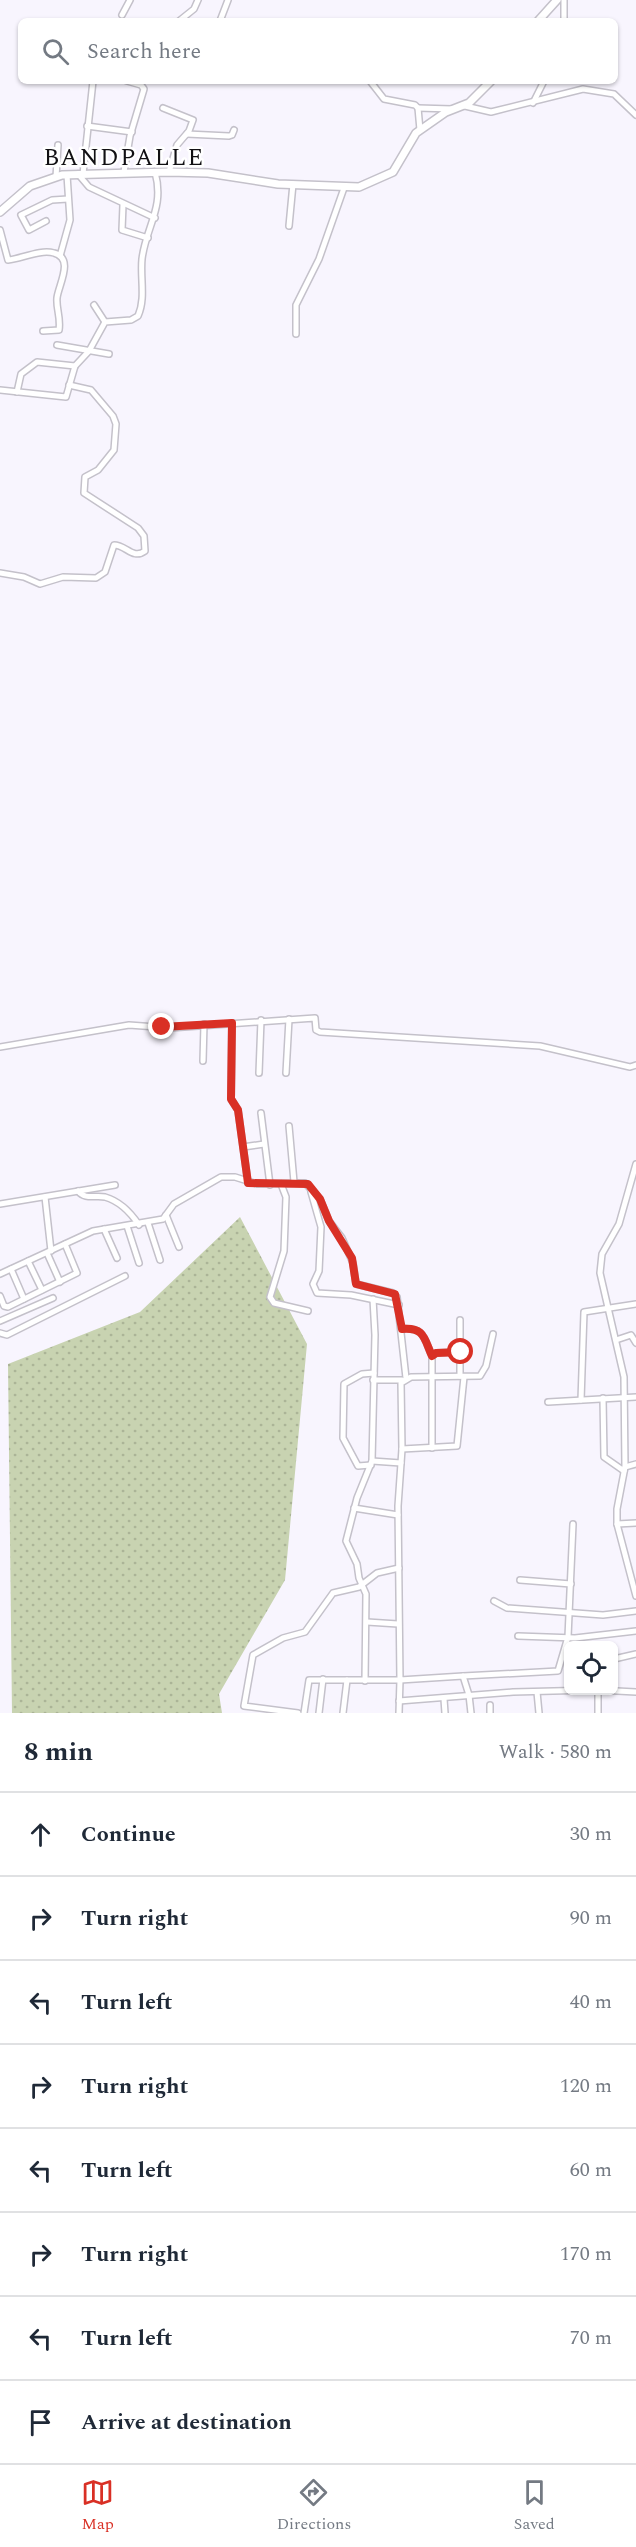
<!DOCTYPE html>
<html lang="en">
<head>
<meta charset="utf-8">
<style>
  :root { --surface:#fff; --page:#f2f2f3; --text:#1f2937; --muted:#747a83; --line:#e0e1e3; --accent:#d93025 }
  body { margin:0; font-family:Spectral,serif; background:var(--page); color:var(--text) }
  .controls { position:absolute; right:18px; bottom:18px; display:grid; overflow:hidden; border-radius:9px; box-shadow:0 2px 4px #0004 }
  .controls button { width:54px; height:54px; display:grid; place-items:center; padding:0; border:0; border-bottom:2px solid var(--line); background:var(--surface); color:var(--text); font:30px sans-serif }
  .stop { position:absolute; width:18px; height:18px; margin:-14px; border:4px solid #d93025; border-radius:50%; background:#fff }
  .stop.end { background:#d93025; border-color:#fff; box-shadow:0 2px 6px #0008 }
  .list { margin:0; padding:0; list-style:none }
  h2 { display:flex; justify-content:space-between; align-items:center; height:78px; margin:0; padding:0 24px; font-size:26px }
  h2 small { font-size:20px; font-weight:400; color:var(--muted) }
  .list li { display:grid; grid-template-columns:39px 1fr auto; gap:18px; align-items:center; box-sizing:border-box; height:84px; padding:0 24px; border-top:2px solid var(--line) }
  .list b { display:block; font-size:22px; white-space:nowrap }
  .list em { font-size:20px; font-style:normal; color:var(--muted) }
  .icon { flex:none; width:33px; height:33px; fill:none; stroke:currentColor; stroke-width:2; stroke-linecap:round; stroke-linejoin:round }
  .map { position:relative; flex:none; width:636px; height:1713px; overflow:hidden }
  .search { position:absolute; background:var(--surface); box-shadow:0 2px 4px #0004; left:18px; right:18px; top:18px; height:66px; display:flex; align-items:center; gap:15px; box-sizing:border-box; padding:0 21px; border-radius:9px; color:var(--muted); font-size:22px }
  .sheet { height:750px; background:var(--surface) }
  nav { display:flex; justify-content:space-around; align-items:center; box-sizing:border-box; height:84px; border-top:2px solid var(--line); background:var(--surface); font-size:16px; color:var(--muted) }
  nav a { display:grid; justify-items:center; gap:3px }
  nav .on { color:var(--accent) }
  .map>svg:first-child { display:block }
</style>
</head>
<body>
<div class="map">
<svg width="636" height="1713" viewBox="0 0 636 1713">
  <defs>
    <pattern id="grass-dots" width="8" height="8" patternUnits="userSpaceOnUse" patternTransform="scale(1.5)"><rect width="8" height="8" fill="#c8d3b1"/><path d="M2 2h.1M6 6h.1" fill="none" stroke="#abb497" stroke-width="1.8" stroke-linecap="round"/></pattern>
  </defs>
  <rect width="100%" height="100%" fill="#f8f5fe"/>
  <polygon fill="url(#grass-dots)" points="240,1217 307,1344 285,1580 219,1694 222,1713 12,1713 8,1364 140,1312"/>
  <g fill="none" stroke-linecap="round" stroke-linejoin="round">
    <g stroke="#c4c1ca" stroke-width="8">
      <g id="minor">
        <polyline points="564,0 564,21"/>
        <polyline points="122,15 130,0"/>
        <polyline points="179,21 194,9 198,0"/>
        <polyline points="220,21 228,0"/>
        <polyline points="370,81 384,99 415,105 418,108 420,130"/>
        <polyline points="533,103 544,81"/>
        <polyline points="465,106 491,112 583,89 614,94 636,115"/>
        <polyline points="163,108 193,120 189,131 177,145 169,172"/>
        <polyline points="418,108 452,109"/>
        <polyline points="87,126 132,132"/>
        <polyline points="187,134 229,136 232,135 234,130"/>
        <polyline points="124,172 130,136 144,89 141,85 127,81"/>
        <polyline points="78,174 89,187 155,218"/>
        <polyline points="83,174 93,81"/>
        <polyline points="56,177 58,145"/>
        <polyline points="123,205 122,230 148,238"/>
        <polyline points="46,221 29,230 21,215 52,200 68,199"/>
        <polyline points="289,226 293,184"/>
        <path d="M0,230l8,30c13,-1 32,-11 46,-7 21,5 4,33 3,45 -1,11 4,19 2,32l-16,1"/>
        <polyline points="60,256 70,220 67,175"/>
        <polyline points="94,305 105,322"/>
        <polyline points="296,334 296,305 319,259 344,188"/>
        <polyline points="57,345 109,354"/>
        <path d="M0,390l66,7 9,-31 14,-15 16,-29 26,-2 7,-4c8,-18 2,-38 4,-57 4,-33 23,-51 13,-87"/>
        <polyline points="17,392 21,374 37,362 75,366"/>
        <path d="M0,573l24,4 16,7 23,-7 33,1 9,-6 9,-27c12,0 19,15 31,6l-1,-15 -6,-8 -54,-35 1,-16 13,-7 16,-20 2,-26 -3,-8 -22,-26 -22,-5"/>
        <polyline points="232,1023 231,1099 238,1110 248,1183"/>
        <polyline points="0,1047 129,1025 170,1028 315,1018 316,1030 320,1032 540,1046 630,1067 636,1065"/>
        <polyline points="203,1061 204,1024"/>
        <polyline points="259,1073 261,1020"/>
        <polyline points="286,1073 289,1019"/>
        <polyline points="261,1113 270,1185"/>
        <polyline points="289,1126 294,1182"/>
        <polyline points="243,1147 264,1144"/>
        <polyline points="281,1184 286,1197 284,1251 270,1297 274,1303 308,1311"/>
        <path d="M78,1191c7,9 17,4 27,6 14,4 26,16 34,28"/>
        <polyline points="311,1192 321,1227 319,1271 313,1284 317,1293 351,1295 399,1305"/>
        <polyline points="45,1197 51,1251"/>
        <polyline points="0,1204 115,1185"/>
        <polyline points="166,1215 179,1247"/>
        <polyline points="148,1223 160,1260"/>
        <polyline points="127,1226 139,1263"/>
        <polyline points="104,1229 117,1258"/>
        <polyline points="47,1253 60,1282"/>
        <polyline points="28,1261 42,1290"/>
        <polyline points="11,1269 24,1299"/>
        <polyline points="0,1274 93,1231 163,1219 174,1204 221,1177 235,1177 257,1184 305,1183 320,1199 329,1221 342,1238 353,1263 356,1284 393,1293 397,1297 406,1378"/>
        <polyline points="0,1296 4,1306 8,1307 77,1273 65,1244"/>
        <polyline points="0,1321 53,1298"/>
        <path d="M402,1329c23,-2 22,10 30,27"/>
        <polyline points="0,1333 7,1335 125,1276"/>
        <polyline points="616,1340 631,1335 636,1343"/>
        <polyline points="460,1376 460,1320"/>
        <polyline points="373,1380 402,1380"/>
        <polyline points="603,1398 604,1457 624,1471"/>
        <polyline points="581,1400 584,1312 636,1304"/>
        <polyline points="548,1402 636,1397"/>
        <polyline points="432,1448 432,1356 436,1353 461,1352"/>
        <polyline points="402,1449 457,1446 464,1377"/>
        <polyline points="372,1461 401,1463"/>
        <polyline points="636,1464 625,1467 617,1509 617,1524 636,1596"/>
        <polyline points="371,1465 358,1466 343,1438 344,1384 362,1374 374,1373"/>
        <polyline points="625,1467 624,1377 600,1273 602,1254 619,1224 636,1164"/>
        <polyline points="354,1508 398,1515"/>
        <polyline points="617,1524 636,1523"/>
        <polyline points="520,1580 571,1584"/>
        <polyline points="494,1601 507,1608 603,1615 636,1611"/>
        <polyline points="367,1622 398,1624"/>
        <polyline points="518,1636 575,1638 636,1631"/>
        <polyline points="614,1659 636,1654"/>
        <polyline points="463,1676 558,1671 568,1637 573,1524"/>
        <polyline points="365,1681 366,1594 359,1578 357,1564 346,1541 357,1498 372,1461 375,1335 373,1299"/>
        <polyline points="598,1690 636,1692"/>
        <polyline points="537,1692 539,1713"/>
        <polyline points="444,1699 445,1713"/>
        <polyline points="399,1701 513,1692 594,1690"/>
        <polyline points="298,1713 244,1706 253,1655 283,1638 305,1632 333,1593 359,1587 377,1573 399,1568"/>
        <polyline points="304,1713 309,1680 400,1680 399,1713"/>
        <polyline points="319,1713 323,1679"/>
        <polyline points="343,1713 347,1680"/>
        <polyline points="471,1713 469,1695 463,1676 400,1680 398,1506 402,1449 401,1383 411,1377 480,1376 486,1366 493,1334"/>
        <polyline points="490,1713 490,1705"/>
        <polyline points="598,1713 598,1692"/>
      </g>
    </g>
    <g stroke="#c4c1ca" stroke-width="10">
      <g id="tertiary">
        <polyline points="538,21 557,0"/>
        <polyline points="0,212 30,186 62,175 169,172 208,173 278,184 359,187 393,172 416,133 446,112 469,103 491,81"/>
      </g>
    </g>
    <use href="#minor" stroke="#fff" stroke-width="5"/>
    <use href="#tertiary" stroke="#fff" stroke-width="7"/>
  </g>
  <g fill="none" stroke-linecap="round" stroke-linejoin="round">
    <path stroke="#d93025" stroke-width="8" d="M162,1027l70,-4 -1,76 7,11 10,73 60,1 12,15 9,22 23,37 4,26 39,10 7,35c23,-2 22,10 30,27l4,-3 25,-1"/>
  </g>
  <g text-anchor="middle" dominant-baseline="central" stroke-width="5" stroke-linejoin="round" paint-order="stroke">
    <g font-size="24" letter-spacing="1.5" fill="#111013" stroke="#fff">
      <text x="124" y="158">BANDPALLE</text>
    </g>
  </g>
</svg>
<div class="controls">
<button><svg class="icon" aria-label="locate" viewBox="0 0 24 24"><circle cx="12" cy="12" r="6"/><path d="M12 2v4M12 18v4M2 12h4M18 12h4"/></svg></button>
</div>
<div class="stop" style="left:461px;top:1352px"></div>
<div class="stop end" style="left:162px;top:1027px"></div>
<div class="search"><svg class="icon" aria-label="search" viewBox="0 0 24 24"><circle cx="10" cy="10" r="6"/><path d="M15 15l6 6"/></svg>Search here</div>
</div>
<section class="sheet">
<h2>8 min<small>Walk · 580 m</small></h2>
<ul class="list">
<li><svg class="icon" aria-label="ahead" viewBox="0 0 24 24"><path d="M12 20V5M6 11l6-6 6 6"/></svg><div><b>Continue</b></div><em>30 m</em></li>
<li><svg class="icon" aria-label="right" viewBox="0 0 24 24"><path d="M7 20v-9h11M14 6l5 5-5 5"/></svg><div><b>Turn right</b></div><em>90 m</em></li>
<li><svg class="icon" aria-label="left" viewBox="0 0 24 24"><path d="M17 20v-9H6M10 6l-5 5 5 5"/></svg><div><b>Turn left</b></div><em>40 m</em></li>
<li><svg class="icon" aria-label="right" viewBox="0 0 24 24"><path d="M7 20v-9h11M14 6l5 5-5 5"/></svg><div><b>Turn right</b></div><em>120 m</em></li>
<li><svg class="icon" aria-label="left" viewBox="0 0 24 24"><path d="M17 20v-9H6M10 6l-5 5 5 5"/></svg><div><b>Turn left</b></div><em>60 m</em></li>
<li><svg class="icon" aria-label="right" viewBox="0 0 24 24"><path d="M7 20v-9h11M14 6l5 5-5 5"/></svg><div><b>Turn right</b></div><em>170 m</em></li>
<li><svg class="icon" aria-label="left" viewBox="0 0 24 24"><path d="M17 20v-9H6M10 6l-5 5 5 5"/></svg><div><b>Turn left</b></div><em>70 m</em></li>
<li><svg class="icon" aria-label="arrive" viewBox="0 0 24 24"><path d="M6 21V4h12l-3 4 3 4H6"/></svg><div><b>Arrive at destination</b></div></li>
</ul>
</section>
<nav>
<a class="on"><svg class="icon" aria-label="map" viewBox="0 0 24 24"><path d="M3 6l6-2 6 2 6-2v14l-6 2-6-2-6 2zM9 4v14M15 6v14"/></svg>Map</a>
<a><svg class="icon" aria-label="directions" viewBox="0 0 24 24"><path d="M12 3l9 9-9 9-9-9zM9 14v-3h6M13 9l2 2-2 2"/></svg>Directions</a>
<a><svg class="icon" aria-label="saved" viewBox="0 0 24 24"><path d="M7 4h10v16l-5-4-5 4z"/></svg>Saved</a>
</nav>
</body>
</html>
